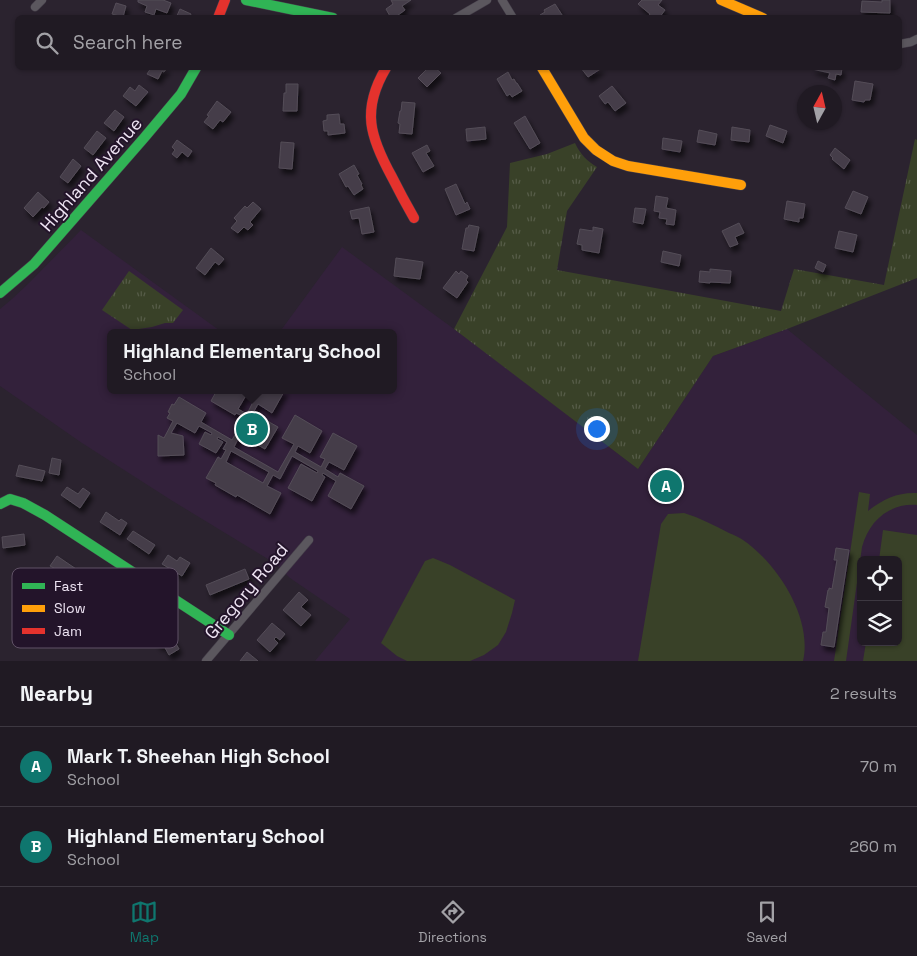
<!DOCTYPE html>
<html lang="en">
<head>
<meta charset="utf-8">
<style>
  :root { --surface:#201a23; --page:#2d2730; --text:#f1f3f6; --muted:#a2a1a6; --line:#3d3841; --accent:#0f766e }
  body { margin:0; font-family:"Space Grotesk",sans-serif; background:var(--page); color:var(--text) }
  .controls { position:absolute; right:15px; bottom:15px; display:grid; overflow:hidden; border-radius:8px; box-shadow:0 1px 4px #0004 }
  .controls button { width:45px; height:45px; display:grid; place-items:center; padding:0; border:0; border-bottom:1px solid var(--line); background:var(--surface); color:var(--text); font:25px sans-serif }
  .compass { position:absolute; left:797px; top:85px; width:45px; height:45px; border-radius:50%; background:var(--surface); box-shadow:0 1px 4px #0004; rotate:8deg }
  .you { position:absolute; left:596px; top:428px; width:18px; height:18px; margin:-12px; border:4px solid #fff; border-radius:50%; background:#1a73e8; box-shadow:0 0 0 8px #1a73e833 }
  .badge { display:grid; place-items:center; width:32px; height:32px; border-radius:50%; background:var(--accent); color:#fff; font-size:16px; font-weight:700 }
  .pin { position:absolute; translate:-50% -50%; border:2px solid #fff; box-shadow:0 1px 5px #0006 }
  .popup { position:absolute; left:107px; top:329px; width:290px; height:65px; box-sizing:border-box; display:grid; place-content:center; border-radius:8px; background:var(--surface); filter:drop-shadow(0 1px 4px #0005); font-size:16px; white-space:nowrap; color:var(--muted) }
  .popup b { font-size:19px; color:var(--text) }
  .popup::after { content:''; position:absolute; left:50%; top:100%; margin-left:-10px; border:10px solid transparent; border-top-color:var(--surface) }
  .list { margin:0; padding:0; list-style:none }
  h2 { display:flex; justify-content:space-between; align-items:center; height:65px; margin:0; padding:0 20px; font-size:21px }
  h2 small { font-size:16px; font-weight:400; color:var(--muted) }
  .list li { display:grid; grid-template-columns:32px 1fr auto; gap:15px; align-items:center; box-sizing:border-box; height:80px; padding:0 20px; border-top:1px solid var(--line) }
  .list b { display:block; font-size:19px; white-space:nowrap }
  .list p { margin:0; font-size:16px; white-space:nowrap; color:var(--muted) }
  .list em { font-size:16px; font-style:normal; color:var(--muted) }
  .icon { flex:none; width:28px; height:28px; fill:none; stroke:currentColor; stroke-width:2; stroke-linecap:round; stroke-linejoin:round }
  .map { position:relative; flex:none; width:917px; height:661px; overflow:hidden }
  .search { position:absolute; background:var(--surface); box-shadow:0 1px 4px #0004; left:15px; right:15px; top:15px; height:55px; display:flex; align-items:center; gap:12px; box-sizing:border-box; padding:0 18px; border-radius:8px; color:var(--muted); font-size:19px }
  .sheet { height:225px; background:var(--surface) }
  nav { display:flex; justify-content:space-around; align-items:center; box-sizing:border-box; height:70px; border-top:1px solid var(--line); background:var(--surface); font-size:14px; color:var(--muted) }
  nav a { display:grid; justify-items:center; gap:2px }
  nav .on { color:var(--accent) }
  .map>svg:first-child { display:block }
</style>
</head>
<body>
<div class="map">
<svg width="917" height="661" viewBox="0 0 917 661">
  <defs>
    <pattern id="park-tufts" width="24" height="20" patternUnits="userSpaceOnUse" patternTransform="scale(1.25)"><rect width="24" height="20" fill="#394128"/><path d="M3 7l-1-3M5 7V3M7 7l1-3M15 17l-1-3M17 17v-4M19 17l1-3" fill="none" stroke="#565c48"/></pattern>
    <filter id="shadow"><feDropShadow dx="3" dy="5" stdDeviation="2.5" flood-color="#0009"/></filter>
  </defs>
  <rect width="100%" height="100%" fill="#2b232f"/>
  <path fill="#33213b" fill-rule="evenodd" d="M81,230l142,103h-112v57h282v-57h-114l63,-86 142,104 154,118 75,-113 74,-27 130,106v226h-602l35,-42 -60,-41 -14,-14 -105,-64 -89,-57 -82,-57v-77l12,-10 17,-16zM861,560h37v82h-37z"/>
  <g fill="#394128">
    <path d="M859,492l11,2 -2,17c15,-12 30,-19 49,-18v12c-28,-2 -48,16 -55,42l-16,114h-12z"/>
    <path d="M684,513c16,5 30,12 45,20 5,2 10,4 14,7 34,23 70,78 60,121h-165l23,-137 7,-10z"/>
    <polygon points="883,530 917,535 917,661 863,661 866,642 898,642 898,560 879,560"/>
    <polygon points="433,558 450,565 515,600 512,613 506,632 498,645 484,655 470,661 407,661 397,656 381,643 425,561"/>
  </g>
  <g fill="url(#park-tufts)">
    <path d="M915,139l2,1v138l-130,51 -74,27 -75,113 -184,-140 53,-102 3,-64 37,-9 28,-11c5,11 12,18 22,24l-30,44 -10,59 224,41 13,-42 90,16z"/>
    <polygon points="129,271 183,310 173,323 165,323 152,327 132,330 102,310"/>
  </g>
  <g fill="#453d49" stroke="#544d58" fill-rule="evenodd" filter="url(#shadow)">
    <polygon points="138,0 163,0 171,3 167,13 156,9 154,15 145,12 147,6 138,2"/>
    <polygon points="391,0 411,0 402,6 405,10 394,18 391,18 386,9 393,4"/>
    <polygon points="642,0 662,0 658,5 665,10 659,18 647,18 650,14 638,4"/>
    <polygon points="882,0 890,0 890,13 861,12 862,1 882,2"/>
    <polygon points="116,3 126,6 123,17 112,14"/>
    <polygon points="555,4 564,18 541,18 540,15 545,12 544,10"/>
    <polygon points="180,9 191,14 189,18 176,18"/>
    <polygon points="151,68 167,68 164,72 162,71 158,79 147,74"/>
    <polygon points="428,68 435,68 441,73 427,87 418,78"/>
    <polygon points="581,68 602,68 588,77"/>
    <polygon points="813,68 842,68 841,75 836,74 835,80 828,78 830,73 812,69"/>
    <polygon points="508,72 512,80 514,79 516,83 517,83 522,91 512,97 510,94 507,96 497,79"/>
    <polygon points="855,81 873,84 870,100 865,100 864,102 852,100"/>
    <polygon points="286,84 298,84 297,111 283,111 284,93 286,93"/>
    <polygon points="139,85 148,92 136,106 123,96 130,87 135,91"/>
    <polygon points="612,86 626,103 615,111 608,102 605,104 599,96"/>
    <polygon points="217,101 231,112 223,122 220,120 213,129 204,122 209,116 207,115"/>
    <polygon points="402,102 415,103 412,134 399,133 400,124 398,123 400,111 401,111"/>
    <polygon points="115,110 124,117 114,131 104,123"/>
    <polygon points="339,114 340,124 344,124 345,133 328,135 328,131 324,131 323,121 327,120 327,115"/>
    <polygon points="525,116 540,143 530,149 514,123"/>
    <polygon points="770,125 787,131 783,143 766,136"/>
    <polygon points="485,127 486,139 467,141 466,129"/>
    <polygon points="732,127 750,130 749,142 731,140"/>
    <polygon points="699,130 717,134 715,145 697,142"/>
    <polygon points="97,131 106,138 93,155 84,148"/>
    <polygon points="663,138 682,141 680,152 662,149"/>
    <polygon points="177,140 192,151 188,157 182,152 177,158 172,154 175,150 172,147"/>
    <polygon points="281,142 294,143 292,169 279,168"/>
    <polygon points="427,145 430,151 426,153 434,166 423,172 412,153"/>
    <polygon points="835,148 850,160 844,169 832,159 833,158 830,155"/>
    <polygon points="73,159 81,166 68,183 60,177"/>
    <polygon points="354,165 359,174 357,175 362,184 361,185 363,189 354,195 348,186 346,187 339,174"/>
    <polygon points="456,184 465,204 467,202 470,209 456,215 445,189"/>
    <polygon points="853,191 868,197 861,214 845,208"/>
    <polygon points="38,192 49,202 44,208 42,207 33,217 24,208"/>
    <polygon points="656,196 668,198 666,208 676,210 674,225 666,224 667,219 659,218 660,212 654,211"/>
    <polygon points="787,201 805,204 803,218 799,218 799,222 784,219"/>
    <polygon points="253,202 261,209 250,222 253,225 248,230 244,227 238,233 231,228 237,221 234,218 245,206 247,208"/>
    <polygon points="369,207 374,232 362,234 359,218 352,219 350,211"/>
    <polygon points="635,208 646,209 643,224 633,222"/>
    <polygon points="739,223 744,233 735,237 738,244 730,247 722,231"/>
    <polygon points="469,225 479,227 474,251 462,249 466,228 468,228"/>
    <polygon points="593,227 603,229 599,253 582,250 582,245 577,244 580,229 593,231"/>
    <polygon points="839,231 857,235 853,252 835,248"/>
    <polygon points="211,248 224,259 219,265 215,262 205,275 196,268"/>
    <polygon points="663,251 681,255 679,266 661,262"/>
    <polygon points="396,258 423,262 420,279 394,276"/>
    <polygon points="818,261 826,265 823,272 815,268"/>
    <polygon points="710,269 731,271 730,283 710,282 710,283 699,282 700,271 710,272"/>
    <polygon points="456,271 459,274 461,271 468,276 466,280 468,282 457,298 443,288"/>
    <path d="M217,390h29l2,2 -10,17 9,5 6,-12 -4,-3 5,-9h31l-13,23 -14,-9 -5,9 25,14 -13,22 -25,-14 -6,12 44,25 16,-28 -12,-6 13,-23 27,16 -12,22 -12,-7 -3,6 26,15 4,-8 -5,-2 13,-24 24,13 -13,24 -15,-8 -4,7 13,8 2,-4 24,13 -13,23 -23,-13 8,-15 -13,-8 -1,2 3,2 -13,24 -24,-13 13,-24 16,9 1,-2 -26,-15 -12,23 -7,-4 -6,11 14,7 -11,21 -33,-19 -1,2 -21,-12 1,-2 -10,-5 12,-21 3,2 5,-9 -3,-1 4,-7 -9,-5 -1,2 6,3 -7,11 -17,-9 6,-12 6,3 1,-2 -13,-7 -4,7 -18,-10 -6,10 12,3 1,19 -26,1v-21l6,3 9,-17 -6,-3 3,-5 -2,-1 4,-8 2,1 5,-8 27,16 -5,9 31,18 13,-23 -9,-4 -1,2 -24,-14zM231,451l38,21 -6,11 -37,-21z"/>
    <polygon points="52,458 61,460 59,475 49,473"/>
    <polygon points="19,465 45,471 42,481 16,476"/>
    <polygon points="67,487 78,494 83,488 90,493 80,508 61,495"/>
    <polygon points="106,512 119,521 121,519 127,523 120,535 100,522"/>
    <polygon points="133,531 155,545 149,554 127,539"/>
    <polygon points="24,534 25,545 3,548 2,537"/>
    <polygon points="836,548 849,550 834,647 821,645 823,632 826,632 829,608 825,607 828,590 829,590 829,588 832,589 837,560 834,560"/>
    <polygon points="168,555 177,561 180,557 190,563 182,576 162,564"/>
    <polygon points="57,556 79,571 73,581 61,573 58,577 51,572 54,568 50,566"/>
    <polygon points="245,569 249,579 210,595 206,585"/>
    <polygon points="90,579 118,598 112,607 97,597 93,603 84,597 86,594 82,591"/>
    <polygon points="299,592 308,600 301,607 311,615 301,626 283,610"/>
    <polygon points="272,623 285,634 280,640 276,637 274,639 278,643 270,652 257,640"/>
    <polygon points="168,630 179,649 169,655 163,644 159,646 155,638"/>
    <polygon points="247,652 258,661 240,661"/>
  </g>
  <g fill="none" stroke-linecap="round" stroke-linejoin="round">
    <g stroke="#453f4a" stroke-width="9">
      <g id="street">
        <polyline points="502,0 513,18"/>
        <polyline points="35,7 42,0"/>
        <polyline points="456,18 487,0"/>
        <polyline points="900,44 911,42 917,39"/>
        <polyline points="206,661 309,540"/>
      </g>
    </g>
    <g stroke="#453f4a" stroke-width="11">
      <g id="fast">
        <polyline points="246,0 333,18"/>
        <polyline points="0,293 34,264 144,138 181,94 196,68"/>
        <polyline points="0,504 10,499 23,503 45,515 229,635"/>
      </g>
    </g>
    <g stroke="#453f4a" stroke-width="11">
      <g id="slow">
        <polyline points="721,0 763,18"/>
        <polyline points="542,68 584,138 596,150 613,161 628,166 741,185"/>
      </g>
    </g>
    <g stroke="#453f4a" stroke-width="11">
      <g id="jam">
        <polyline points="218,18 225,0"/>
        <path d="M386,68c-25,42 -16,69 6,109 7,14 14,27 22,41"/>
      </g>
    </g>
    <use href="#street" stroke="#5b575e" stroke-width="8"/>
    <use href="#fast" stroke="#30b455" stroke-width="10"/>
    <use href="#slow" stroke="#ff9f0a" stroke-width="10"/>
    <use href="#jam" stroke="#e5322d" stroke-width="10"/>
  </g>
  <g text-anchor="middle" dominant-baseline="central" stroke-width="4" stroke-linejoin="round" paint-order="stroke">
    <g font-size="18" fill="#eee4f3" stroke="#23142a">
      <text transform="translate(91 174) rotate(-49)">Highland Avenue</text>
      <text transform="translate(246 591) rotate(-50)">Gregory Road</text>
    </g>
  </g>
  <rect x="12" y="568" width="166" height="80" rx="8" fill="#23142a" stroke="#605266" stroke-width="1"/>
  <rect x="22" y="583" width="23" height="6" fill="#30b455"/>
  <rect x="22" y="605" width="23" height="7" fill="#ff9f0a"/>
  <rect x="22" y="628" width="23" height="6" fill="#e5322d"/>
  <g font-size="14" fill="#eee4f3">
    <text x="54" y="591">Fast</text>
    <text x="54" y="613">Slow</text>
    <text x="54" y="636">Jam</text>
  </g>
</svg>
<div class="controls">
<button><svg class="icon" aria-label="locate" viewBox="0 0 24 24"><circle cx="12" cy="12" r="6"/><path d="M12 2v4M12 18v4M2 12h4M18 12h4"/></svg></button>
<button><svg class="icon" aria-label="layers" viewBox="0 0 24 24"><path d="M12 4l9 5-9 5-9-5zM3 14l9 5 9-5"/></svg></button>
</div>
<svg class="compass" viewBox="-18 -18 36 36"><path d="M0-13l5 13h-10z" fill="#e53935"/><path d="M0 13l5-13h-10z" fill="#a2a1a6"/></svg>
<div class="you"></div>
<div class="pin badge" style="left:666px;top:486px">A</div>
<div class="pin badge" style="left:252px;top:429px">B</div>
<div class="popup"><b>Highland Elementary School</b>School</div>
<div class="search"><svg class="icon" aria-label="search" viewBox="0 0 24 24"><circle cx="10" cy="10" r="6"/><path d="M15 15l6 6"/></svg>Search here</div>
</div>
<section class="sheet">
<h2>Nearby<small>2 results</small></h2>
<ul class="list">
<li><span class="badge">A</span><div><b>Mark T. Sheehan High School</b><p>School</p></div><em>70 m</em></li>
<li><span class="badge">B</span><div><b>Highland Elementary School</b><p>School</p></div><em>260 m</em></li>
</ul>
</section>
<nav>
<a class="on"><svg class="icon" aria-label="map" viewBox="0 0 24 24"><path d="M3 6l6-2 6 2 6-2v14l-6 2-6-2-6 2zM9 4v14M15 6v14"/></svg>Map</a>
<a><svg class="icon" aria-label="directions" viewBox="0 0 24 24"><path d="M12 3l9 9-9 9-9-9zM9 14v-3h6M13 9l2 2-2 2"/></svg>Directions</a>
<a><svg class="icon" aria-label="saved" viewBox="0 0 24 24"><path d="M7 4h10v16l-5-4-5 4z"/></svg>Saved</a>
</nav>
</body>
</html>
